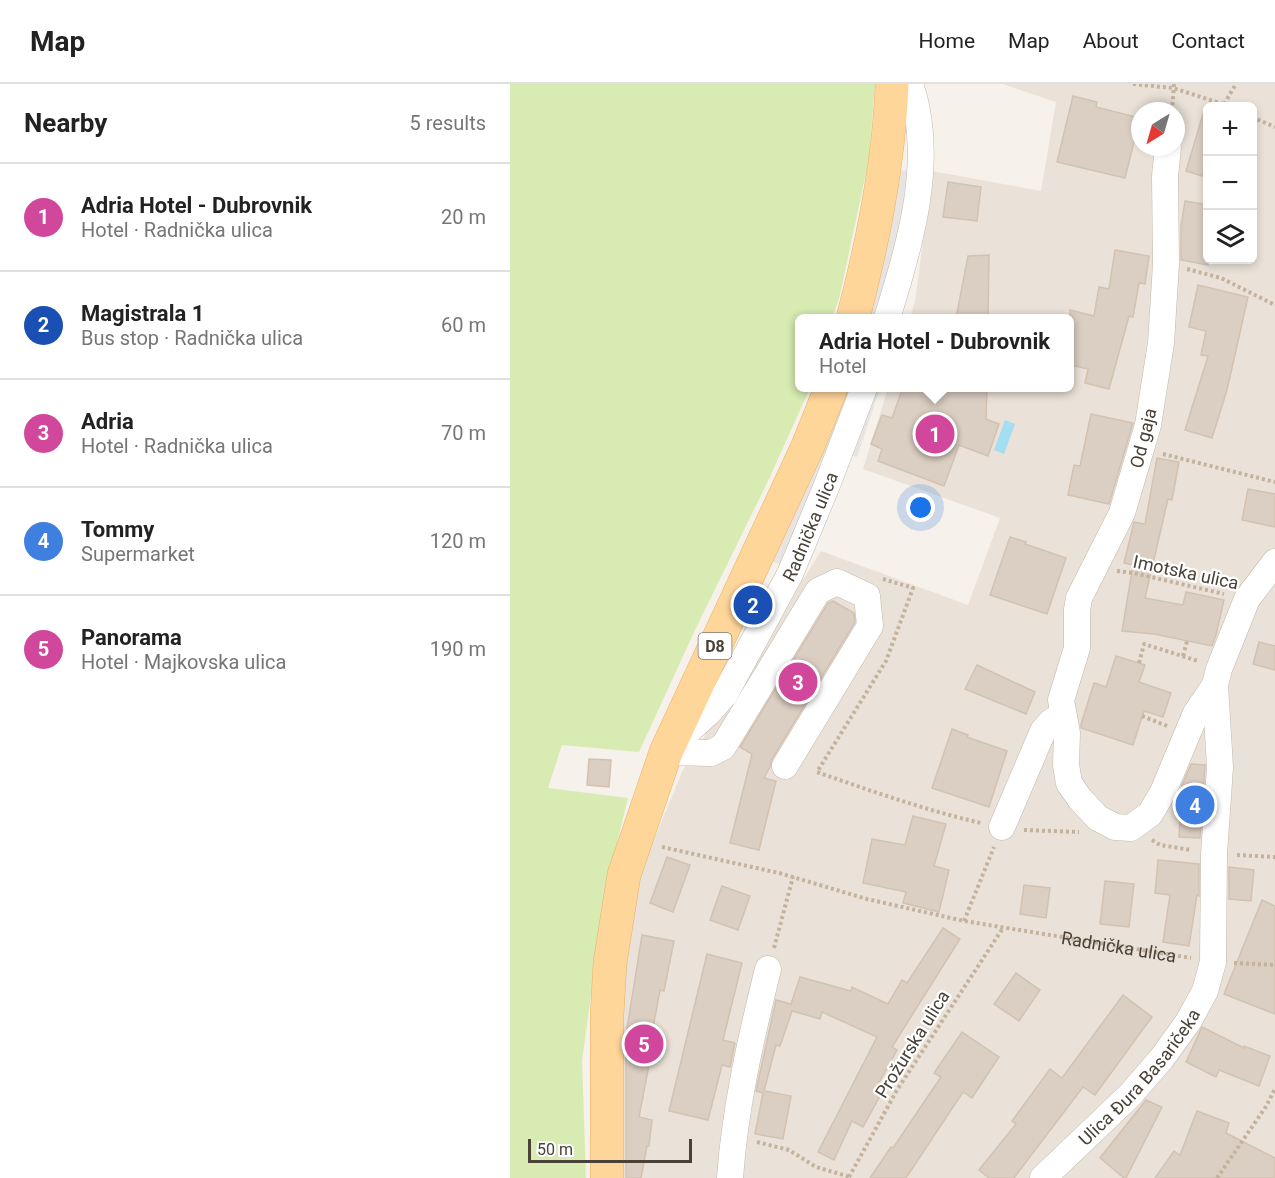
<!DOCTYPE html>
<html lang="en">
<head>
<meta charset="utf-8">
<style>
  :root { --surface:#fff; --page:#f6f6f6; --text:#222; --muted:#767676; --line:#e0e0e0; --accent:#ff1f18 }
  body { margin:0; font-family:Roboto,sans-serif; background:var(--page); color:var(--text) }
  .controls { position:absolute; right:18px; top:18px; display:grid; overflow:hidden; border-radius:9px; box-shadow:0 3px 9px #0003 }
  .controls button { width:54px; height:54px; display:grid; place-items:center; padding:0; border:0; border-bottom:2px solid var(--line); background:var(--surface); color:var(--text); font:30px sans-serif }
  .compass { position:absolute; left:621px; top:18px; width:54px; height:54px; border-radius:50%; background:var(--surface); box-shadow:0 3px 9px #0003; rotate:217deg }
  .scale { position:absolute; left:18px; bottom:15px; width:164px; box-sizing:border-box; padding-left:6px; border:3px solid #4a4138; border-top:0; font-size:16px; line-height:21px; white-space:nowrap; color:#4a4138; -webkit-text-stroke:4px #fff; paint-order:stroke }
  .you { position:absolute; left:411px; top:424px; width:21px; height:21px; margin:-15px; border:4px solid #fff; border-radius:50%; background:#1a73e8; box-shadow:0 0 0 9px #1a73e833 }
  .badge { display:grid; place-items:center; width:39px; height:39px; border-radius:50%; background:var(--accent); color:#fff; font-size:20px; font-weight:700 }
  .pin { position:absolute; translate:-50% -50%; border:3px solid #fff; box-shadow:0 2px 6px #0006 }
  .popup { position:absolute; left:285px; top:230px; width:279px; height:78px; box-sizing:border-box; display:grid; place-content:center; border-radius:9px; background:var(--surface); filter:drop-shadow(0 2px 4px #0005); font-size:20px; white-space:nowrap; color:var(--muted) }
  .popup b { font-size:22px; color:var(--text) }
  .popup::after { content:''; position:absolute; left:50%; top:100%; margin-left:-12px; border:12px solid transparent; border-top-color:var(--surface) }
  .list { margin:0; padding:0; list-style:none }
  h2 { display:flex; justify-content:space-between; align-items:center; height:78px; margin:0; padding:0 24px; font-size:26px }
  h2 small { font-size:20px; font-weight:400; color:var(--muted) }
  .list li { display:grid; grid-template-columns:39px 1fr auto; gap:18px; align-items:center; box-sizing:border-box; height:108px; padding:0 24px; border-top:2px solid var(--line) }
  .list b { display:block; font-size:22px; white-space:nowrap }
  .list p { margin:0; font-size:20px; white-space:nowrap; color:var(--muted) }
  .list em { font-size:20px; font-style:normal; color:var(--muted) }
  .icon { flex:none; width:33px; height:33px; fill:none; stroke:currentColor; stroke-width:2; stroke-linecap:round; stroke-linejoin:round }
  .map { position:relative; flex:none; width:765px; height:1094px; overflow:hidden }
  header { display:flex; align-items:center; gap:36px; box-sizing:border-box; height:84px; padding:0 30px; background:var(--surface); border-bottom:2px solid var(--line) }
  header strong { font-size:28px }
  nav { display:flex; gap:33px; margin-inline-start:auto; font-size:21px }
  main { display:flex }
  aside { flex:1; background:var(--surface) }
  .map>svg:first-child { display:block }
</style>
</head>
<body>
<header>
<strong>Map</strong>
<nav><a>Home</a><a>Map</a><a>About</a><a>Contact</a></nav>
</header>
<main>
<aside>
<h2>Nearby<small>5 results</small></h2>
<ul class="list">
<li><span class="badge" style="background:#d1479c">1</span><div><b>Adria Hotel - Dubrovnik</b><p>Hotel · Radnička ulica</p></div><em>20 m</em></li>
<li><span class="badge" style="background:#1a4fb4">2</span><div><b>Magistrala 1</b><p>Bus stop · Radnička ulica</p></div><em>60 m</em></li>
<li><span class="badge" style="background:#d1479c">3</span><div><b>Adria</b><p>Hotel · Radnička ulica</p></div><em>70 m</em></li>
<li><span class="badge" style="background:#3f7fe0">4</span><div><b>Tommy</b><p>Supermarket</p></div><em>120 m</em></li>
<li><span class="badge" style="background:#d1479c">5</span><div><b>Panorama</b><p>Hotel · Majkovska ulica</p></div><em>190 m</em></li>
</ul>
</aside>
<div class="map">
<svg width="765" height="1094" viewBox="0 0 765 1094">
  <rect width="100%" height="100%" fill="#f6f1ea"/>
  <path fill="#eae2d8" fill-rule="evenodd" d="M493,0h272v1094h-657l1,-158 9,-85 14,-66 40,-97 139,-221 147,54 32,-87 -137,-49 25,-81h182v-70h-160l5,-16 17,-131 109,20 15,-89zM698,22h44v154h-44zM630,27h36v36h-36z"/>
  <polygon fill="#d8ebb2" points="0,0 365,0 359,75 329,215 322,234 290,234 290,304 300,304 258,397 185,546 129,668 52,661 38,704 118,714 95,808 72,977 76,1094 0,1094"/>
  <g fill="#e7e4e2">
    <polygon points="388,85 403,89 374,234 356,234"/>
    <polygon points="333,304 370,304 347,373 327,368 276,482 261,477"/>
  </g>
  <polygon fill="#a5ddf3" points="495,336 505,340 494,370 484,366"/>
  <g fill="#dbcec2" stroke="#d3c2b2" stroke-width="1.5">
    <polygon points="563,12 587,18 586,23 630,34 627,54 625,54 615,94 547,78"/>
    <polygon points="693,30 698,30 698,74 692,92 676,87"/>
    <polygon points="438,98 471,103 467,137 433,133"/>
    <polygon points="675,117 698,121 698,181 671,176 671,142"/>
    <polygon points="605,166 639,172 635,200 629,199 623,233 619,232 599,305 575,299 578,285 560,281 560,226 584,232 589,203 599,205"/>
    <polygon points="479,171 478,234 446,234 458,172"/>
    <polygon points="688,201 738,213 717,306 702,354 675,346 698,272 691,271 696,247 679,243"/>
    <polygon points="393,303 477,303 476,335 489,340 478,372 449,361 434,402 368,377 372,365 361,360 372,331 382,334"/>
    <polygon points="581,330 623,339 599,420 558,411 564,381 570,382"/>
    <polygon points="647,374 669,378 662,416 658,415 635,514 673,521 676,508 714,516 706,551 702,562 644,550 612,547 623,481 614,479 624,438 635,440"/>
    <polygon points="738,405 765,410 765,443 732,436"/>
    <polygon points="500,453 516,458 515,460 556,474 537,530 480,511"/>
    <polygon points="323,517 344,529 345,538 262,675 260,683 254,694 266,697 249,766 220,759 242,670 230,663 318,519"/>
    <polygon points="749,558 765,562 765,586 743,580"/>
    <polygon points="606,572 635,581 629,598 661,609 653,633 634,627 623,661 571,644 571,640 584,599 596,603"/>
    <polygon points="467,581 525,608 516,630 455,605"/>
    <polygon points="442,645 458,651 457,653 497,667 479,723 422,704"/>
    <polygon points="79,675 101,676 99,703 77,701"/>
    <polygon points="681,680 695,681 690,754 669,753 672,701"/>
    <polygon points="403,732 436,740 424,782 439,786 429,828 393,819 396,808 353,799 362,755 395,761"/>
    <polygon points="157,773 180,781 163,828 140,819"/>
    <polygon points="648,776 689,780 689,812 687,811 679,862 653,858 660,811 645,809"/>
    <polygon points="719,783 744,786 741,817 719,815"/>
    <polygon points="595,797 624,800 619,843 590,840"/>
    <polygon points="514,801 540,804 536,834 510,830"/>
    <polygon points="212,802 240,812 228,846 200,836"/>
    <polygon points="752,816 765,822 765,930 714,910"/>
    <polygon points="433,844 450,855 382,963 387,966 364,1008 370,1012 353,1043 342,1037 324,1076 308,1068 367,953 312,928 310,935 282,927 270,962 266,961 254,1007 281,1012 273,1055 245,1050 253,1009 246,1007 266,916 281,920 290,893 341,907 342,903 378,920 392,896 397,899"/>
    <polygon points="132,851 164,857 154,907 150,906 143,944 146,945 129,1033 142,1036 139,1062 137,1062 131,1094 116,1094 116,951"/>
    <polygon points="197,870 232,879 213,956 225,959 220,983 212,981 198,1036 159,1027"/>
    <polygon points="506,889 530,906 509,937 484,920"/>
    <polygon points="613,911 642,933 585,1011 573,1003 504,1094 479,1094 469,1086 506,1040 502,1037 540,985 552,994"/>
    <polygon points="692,943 734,964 734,962 760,972 749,1002 709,986 706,993 676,978"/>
    <polygon points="452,948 489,973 462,1014 453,1008 396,1094 360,1094 381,1063 383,1064 431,993 424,989"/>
    <polygon points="636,1016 652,1023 616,1094 614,1094 590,1074"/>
    <polygon points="687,1027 719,1039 716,1049 765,1074 765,1094 645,1094 664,1067 670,1071"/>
  </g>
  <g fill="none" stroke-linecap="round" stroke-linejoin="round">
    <g stroke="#c2b7ac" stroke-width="27">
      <g id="minor">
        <polyline points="658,63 655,92 656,180 651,259 638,341 612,429 569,514 567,526 567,564 551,616 557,649 556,681 559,699 570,715 588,734 605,743 621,744 640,730 653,708 686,629 705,601"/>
        <path d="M377,234c23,-72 49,-160 23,-234"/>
        <path id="s2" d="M163,661l35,-32 17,-19 65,-120 37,-89 37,-97"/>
        <polyline points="156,668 201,669 213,663 308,507 327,498 357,512 360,542 275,682"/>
        <polyline points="492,743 533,647 541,638 552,632"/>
        <path d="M220,1094c5,-71 21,-140 38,-209"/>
        <path id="s3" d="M533,1094l87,-83 32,-37 26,-36 17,-31 8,-29 1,-108 6,-87 -5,-82 4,-16 28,-70 28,-37"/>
      </g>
    </g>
    <g stroke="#e9b265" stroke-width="34">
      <g id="major">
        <path d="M343,234c20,-76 36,-155 39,-234"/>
        <polyline points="97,1094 97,931 100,879 114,791 156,668 298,362 321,304"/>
      </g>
    </g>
    <g stroke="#c4b29d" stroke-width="4" stroke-dasharray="3 3" stroke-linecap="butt">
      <polyline points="623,0 663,4 719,22"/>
      <polyline points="714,20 726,0"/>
      <polyline points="662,27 664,0"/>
      <polyline points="742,33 765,43"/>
      <polyline points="677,185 711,194 765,221"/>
      <polyline points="653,370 765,398"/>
      <polyline points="607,487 624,489 714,510"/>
      <path d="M373,495l30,9 -27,73 -69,111c54,19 108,38 164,51"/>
      <polyline points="673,572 677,557"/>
      <polyline points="629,579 634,560 688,577"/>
      <polyline points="632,632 657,642"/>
      <polyline points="514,746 569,748"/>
      <polyline points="642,756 650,761 681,766"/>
      <path id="s1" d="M152,763l117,26 88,26 97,22 227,37"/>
      <polyline points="727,771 765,773"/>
      <polyline points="454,837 484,763"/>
      <polyline points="264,864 283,793"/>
      <polyline points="724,879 765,881"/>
      <polyline points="247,1058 279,1066 306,1083 340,1093"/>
      <polyline points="339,1093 387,1006 493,844"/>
      <polyline points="707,1094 755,1024 765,1005"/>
    </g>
    <use href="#minor" stroke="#fff" stroke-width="26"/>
    <use href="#major" stroke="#ffd69a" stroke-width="33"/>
  </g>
  <g text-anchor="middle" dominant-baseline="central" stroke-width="4.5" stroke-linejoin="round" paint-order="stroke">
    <rect fill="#fff" stroke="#807a74" stroke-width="1.5" x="188.5" y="549" width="33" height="26" rx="4.5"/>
    <g font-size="16" font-weight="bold" fill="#4a4138">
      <text x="205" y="562">D8</text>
    </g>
    <g font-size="18" fill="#4a4138" stroke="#fff">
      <text transform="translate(633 354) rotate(-76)">Od gaja</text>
      <text stroke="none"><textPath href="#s2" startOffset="261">Radnička ulica</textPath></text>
      <text transform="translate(676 488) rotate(12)">Imotska ulica</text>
      <text stroke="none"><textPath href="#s1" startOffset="468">Radnička ulica</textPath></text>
      <text transform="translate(402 960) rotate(-58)">Prožurska ulica</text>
      <text stroke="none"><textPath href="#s3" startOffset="140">Ulica Đura Basaričeka</textPath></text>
    </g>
  </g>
</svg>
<div class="controls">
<button>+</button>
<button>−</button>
<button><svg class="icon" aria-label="layers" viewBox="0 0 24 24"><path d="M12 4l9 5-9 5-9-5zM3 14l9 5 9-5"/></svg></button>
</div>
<svg class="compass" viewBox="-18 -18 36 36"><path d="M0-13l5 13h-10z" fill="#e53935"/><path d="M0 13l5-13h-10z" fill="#767676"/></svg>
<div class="scale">50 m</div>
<div class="you"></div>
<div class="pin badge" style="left:425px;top:350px;background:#d1479c">1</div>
<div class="popup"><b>Adria Hotel - Dubrovnik</b>Hotel</div>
<div class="pin badge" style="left:243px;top:521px;background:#1a4fb4">2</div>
<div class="pin badge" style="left:288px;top:598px;background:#d1479c">3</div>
<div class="pin badge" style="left:685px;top:721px;background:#3f7fe0">4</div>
<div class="pin badge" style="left:134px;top:960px;background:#d1479c">5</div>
</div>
</main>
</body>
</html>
